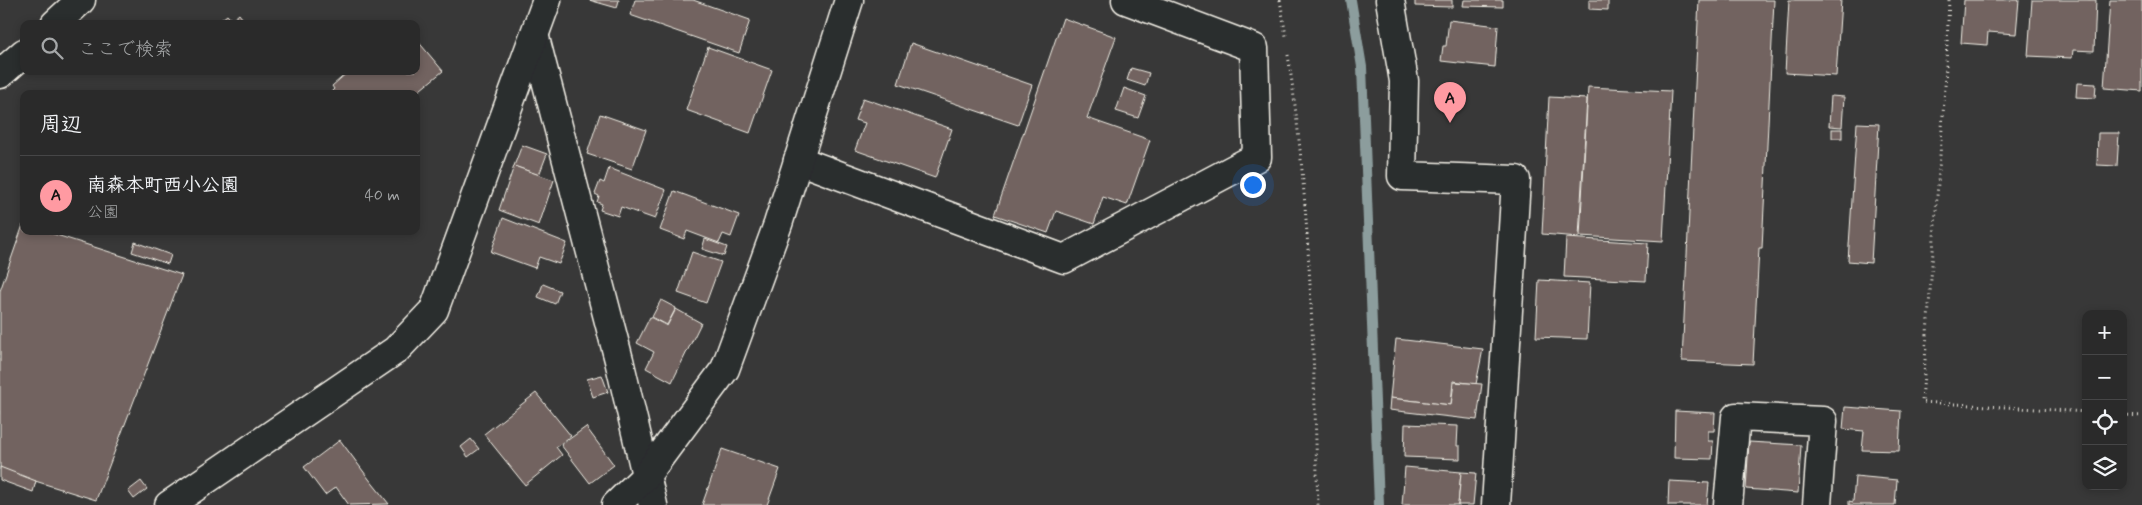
<!DOCTYPE html>
<html lang="ja">
<head>
<meta charset="utf-8">
<style>
  :root { --surface:#2a2a2a; --page:#363636; --text:#f1f3f6; --muted:#a5a7a8; --line:#464647; --accent:#ff9aa2 }
  body { margin:0; font-family:Mynerve,"Klee One",sans-serif; background:var(--page); color:var(--text) }
  .controls { position:absolute; right:15px; bottom:15px; display:grid; overflow:hidden; border-radius:10px; box-shadow:0 2px 8px #0003 }
  .controls button { width:45px; height:45px; display:grid; place-items:center; padding:0; border:0; border-bottom:1px solid var(--line); background:var(--surface); color:var(--text); font:25px sans-serif }
  .you { position:absolute; left:1252px; top:184px; width:18px; height:18px; margin:-12px; border:4px solid #fff; border-radius:50%; background:#1a73e8; box-shadow:0 0 0 8px #1a73e833 }
  .badge { display:grid; place-items:center; width:32px; height:32px; border-radius:50%; background:var(--accent); color:#111; font-size:16px; font-weight:700 }
  .pin { position:absolute; translate:-50% -41px; filter:drop-shadow(0 1px 2px #0008) }
  .pin::after { content:''; position:absolute; top:26px; width:18px; height:15px; background:inherit; clip-path:polygon(0 0,100% 0,50% 100%) }
  .list { margin:0; padding:0; list-style:none }
  h2 { display:flex; justify-content:space-between; align-items:center; height:65px; margin:0; padding:0 20px; font-size:21px }
  h2 small { font-size:16px; font-weight:400; color:var(--muted) }
  .list li { display:grid; grid-template-columns:32px 1fr auto; gap:15px; align-items:center; box-sizing:border-box; height:80px; padding:0 20px; border-top:1px solid var(--line) }
  .list b { display:block; font-size:19px; white-space:nowrap }
  .list p { margin:0; font-size:16px; white-space:nowrap; color:var(--muted) }
  .list em { font-size:16px; font-style:normal; color:var(--muted) }
  .icon { flex:none; width:28px; height:28px; fill:none; stroke:currentColor; stroke-width:2; stroke-linecap:round; stroke-linejoin:round }
  .map { position:relative; flex:none; width:2142px; height:505px; overflow:hidden }
  .search { position:absolute; background:var(--surface); box-shadow:0 2px 8px #0003; left:20px; top:20px; width:400px; height:55px; display:flex; align-items:center; gap:12px; box-sizing:border-box; padding:0 18px; border-radius:10px; color:var(--muted); font-size:19px }
  .panel { position:absolute; background:var(--surface); box-shadow:0 2px 8px #0003; left:20px; top:90px; width:400px; height:145px; border-radius:10px }
  .map>svg:first-child { display:block }
</style>
</head>
<body>
<div class="map">
<svg width="2142" height="505" viewBox="0 0 2142 505">
  <rect width="100%" height="100%" fill="#383838"/>
  <filter id="ink" filterUnits="userSpaceOnUse"><feTurbulence type="fractalNoise" baseFrequency=".02" numOctaves="2"/><feDisplacementMap in="SourceGraphic" scale="10" xChannelSelector="R" yChannelSelector="G"/><feConvolveMatrix kernelMatrix="1 2 1 2 8 2 1 2 1" color-interpolation-filters="sRGB"/></filter>
  <g filter="url(#ink)">
    <g fill="none" stroke-linecap="round" stroke-linejoin="round">
      <polyline stroke="#8c9d9d" stroke-width="10" points="1351,0 1362,67 1379,505"/>
    </g>
    <g fill="#726460" stroke="#f4f1e8">
      <polygon points="589,0 619,0 617,8"/>
      <polygon points="635,0 693,0 750,20 739,53 630,15"/>
      <polygon points="1415,0 1452,0 1452,7 1415,6"/>
      <polygon points="1464,0 1503,0 1503,7 1463,6"/>
      <polygon points="1589,0 1608,0 1608,10 1589,9"/>
      <polygon points="1699,0 1774,0 1762,248 1759,248 1753,364 1682,361"/>
      <polygon points="1789,0 1841,0 1836,76 1785,73"/>
      <polygon points="1964,0 2019,0 2016,34 1988,32 1987,45 1961,43"/>
      <polygon points="2032,0 2096,0 2094,51 2073,50 2072,58 2028,56"/>
      <polygon points="2110,0 2142,0 2142,91 2104,88"/>
      <polygon points="239,14 247,24 217,23 227,15 232,20"/>
      <polygon points="1063,18 1116,37 1087,118 1150,140 1127,205 1103,197 1094,224 1056,211 1048,233 995,215"/>
      <polygon points="1449,20 1498,26 1495,67 1441,61 1443,46 1446,46"/>
      <polygon points="416,39 443,71 415,94 329,94 334,89 332,86 349,71 416,71"/>
      <polygon points="911,43 1032,85 1018,125 898,84"/>
      <polygon points="708,47 772,70 750,133 686,110"/>
      <polygon points="1131,68 1149,73 1145,86 1127,80"/>
      <polygon points="2077,83 2096,84 2095,98 2076,97"/>
      <polygon points="1588,87 1671,91 1663,241 1580,236"/>
      <polygon points="1124,88 1146,96 1138,118 1116,111"/>
      <polygon points="1831,96 1844,97 1842,127 1829,126"/>
      <polygon points="1549,97 1587,99 1579,237 1542,234"/>
      <polygon points="863,98 952,129 935,178 855,150 865,123 855,120"/>
      <polygon points="600,114 646,130 632,169 587,154"/>
      <polygon points="1857,123 1879,124 1871,263 1848,261"/>
      <rect x="1832" y="129" width="10" height="9"/>
      <polygon points="2098,133 2119,133 2117,166 2097,165"/>
      <polygon points="522,145 547,154 539,175 514,166"/>
      <polygon points="514,166 554,180 539,225 499,210"/>
      <polygon points="609,168 666,190 655,219 621,207 618,216 600,210 602,204 597,202 599,196 595,194 600,181 604,183"/>
      <polygon points="674,191 739,215 731,237 723,234 719,243 687,231 684,239 660,230"/>
      <polygon points="503,218 567,243 559,264 539,257 535,268 491,252"/>
      <polygon points="23,225 24,231 44,231 182,275 96,500 0,470 0,291"/>
      <polygon points="1566,238 1648,243 1646,281 1564,277"/>
      <polygon points="705,239 727,247 724,256 702,249"/>
      <polygon points="135,242 171,255 168,264 132,252"/>
      <polygon points="692,252 721,262 706,303 678,293"/>
      <polygon points="1539,280 1590,283 1587,339 1536,337"/>
      <polygon points="543,284 560,291 555,304 538,297"/>
      <polygon points="661,300 676,308 667,325 652,317"/>
      <polygon points="676,309 701,323 672,382 646,368 654,352 637,343 650,317 667,326"/>
      <polygon points="1396,339 1483,349 1476,384 1453,381 1451,405 1390,398"/>
      <polygon points="602,375 608,392 593,397 587,379"/>
      <polygon points="1454,382 1482,384 1477,420 1389,410 1390,398 1451,405"/>
      <polygon points="536,393 571,436 556,447 562,455 525,485 484,434"/>
      <polygon points="1845,407 1901,411 1899,451 1862,450 1864,431 1843,429"/>
      <polygon points="1675,411 1715,413 1714,431 1708,431 1708,441 1713,441 1712,459 1674,458"/>
      <polygon points="1405,424 1458,426 1457,446 1460,446 1460,459 1404,457"/>
      <polygon points="586,427 614,465 590,483 561,445"/>
      <polygon points="471,439 479,449 468,457 461,447"/>
      <polygon points="340,440 369,479 389,504 349,505 336,487 325,495 304,467"/>
      <polygon points="1749,442 1801,445 1798,493 1746,489"/>
      <polygon points="722,449 780,469 767,505 702,505"/>
      <polygon points="0,467 36,481 33,492 0,480"/>
      <polygon points="1405,467 1461,472 1458,505 1402,505"/>
      <polygon points="1461,472 1476,473 1473,505 1458,505"/>
      <polygon points="1855,476 1897,480 1895,505 1849,505 1849,501 1853,502"/>
      <polygon points="141,481 147,489 134,499 128,491"/>
      <polygon points="1669,481 1709,483 1707,505 1668,505"/>
    </g>
    <g fill="none" stroke-linecap="round" stroke-linejoin="round">
      <g stroke="#f4f1e8" stroke-width="31">
        <g id="street">
          <polyline points="1390,0 1404,81 1402,176 1516,180 1496,505"/>
          <polyline points="535,38 619,360 653,505"/>
          <polyline points="798,160 1064,259 1257,157 1254,48 1126,0"/>
          <polyline points="169,505 396,350 434,310 547,0"/>
          <polyline points="1728,505 1736,417 1823,421 1817,505"/>
        </g>
      </g>
      <g stroke="#f4f1e8" stroke-width="31">
        <polyline id="secondary" points="616,505 645,477 725,369 778,224 849,0"/>
      </g>
      <g stroke="#f4f1e8" stroke-width="31">
        <g id="highway">
          <polyline points="55,24 81,0"/>
          <polyline points="0,74 24,53"/>
        </g>
      </g>
      <g stroke="#f4f1e8" stroke-width="3" stroke-dasharray="1 4" stroke-linecap="butt">
        <polyline points="1280,0 1286,36"/>
        <polyline points="1949,0 1945,87 1922,402 2086,412"/>
        <path d="M1288,55c23,149 25,300 30,450"/>
        <polyline points="2123,415 2142,416"/>
      </g>
      <use href="#street" stroke="#2a2d2e" stroke-width="28"/>
      <use href="#secondary" stroke="#2a2d2e" stroke-width="28"/>
      <use href="#highway" stroke="#2a2d2e" stroke-width="28"/>
    </g>
  </g>
</svg>
<div class="controls">
<button>+</button>
<button>−</button>
<button><svg class="icon" aria-label="locate" viewBox="0 0 24 24"><circle cx="12" cy="12" r="6"/><path d="M12 2v4M12 18v4M2 12h4M18 12h4"/></svg></button>
<button><svg class="icon" aria-label="layers" viewBox="0 0 24 24"><path d="M12 4l9 5-9 5-9-5zM3 14l9 5 9-5"/></svg></button>
</div>
<div class="you"></div>
<div class="pin badge" style="left:1450px;top:123px">A</div>
<div class="search"><svg class="icon" aria-label="search" viewBox="0 0 24 24"><circle cx="10" cy="10" r="6"/><path d="M15 15l6 6"/></svg>ここで検索</div>
<section class="panel">
<h2>周辺<small></small></h2>
<ul class="list">
<li><span class="badge">A</span><div><b>南森本町西小公園</b><p>公園</p></div><em>40 m</em></li>
</ul>
</section>
</div>
</body>
</html>
